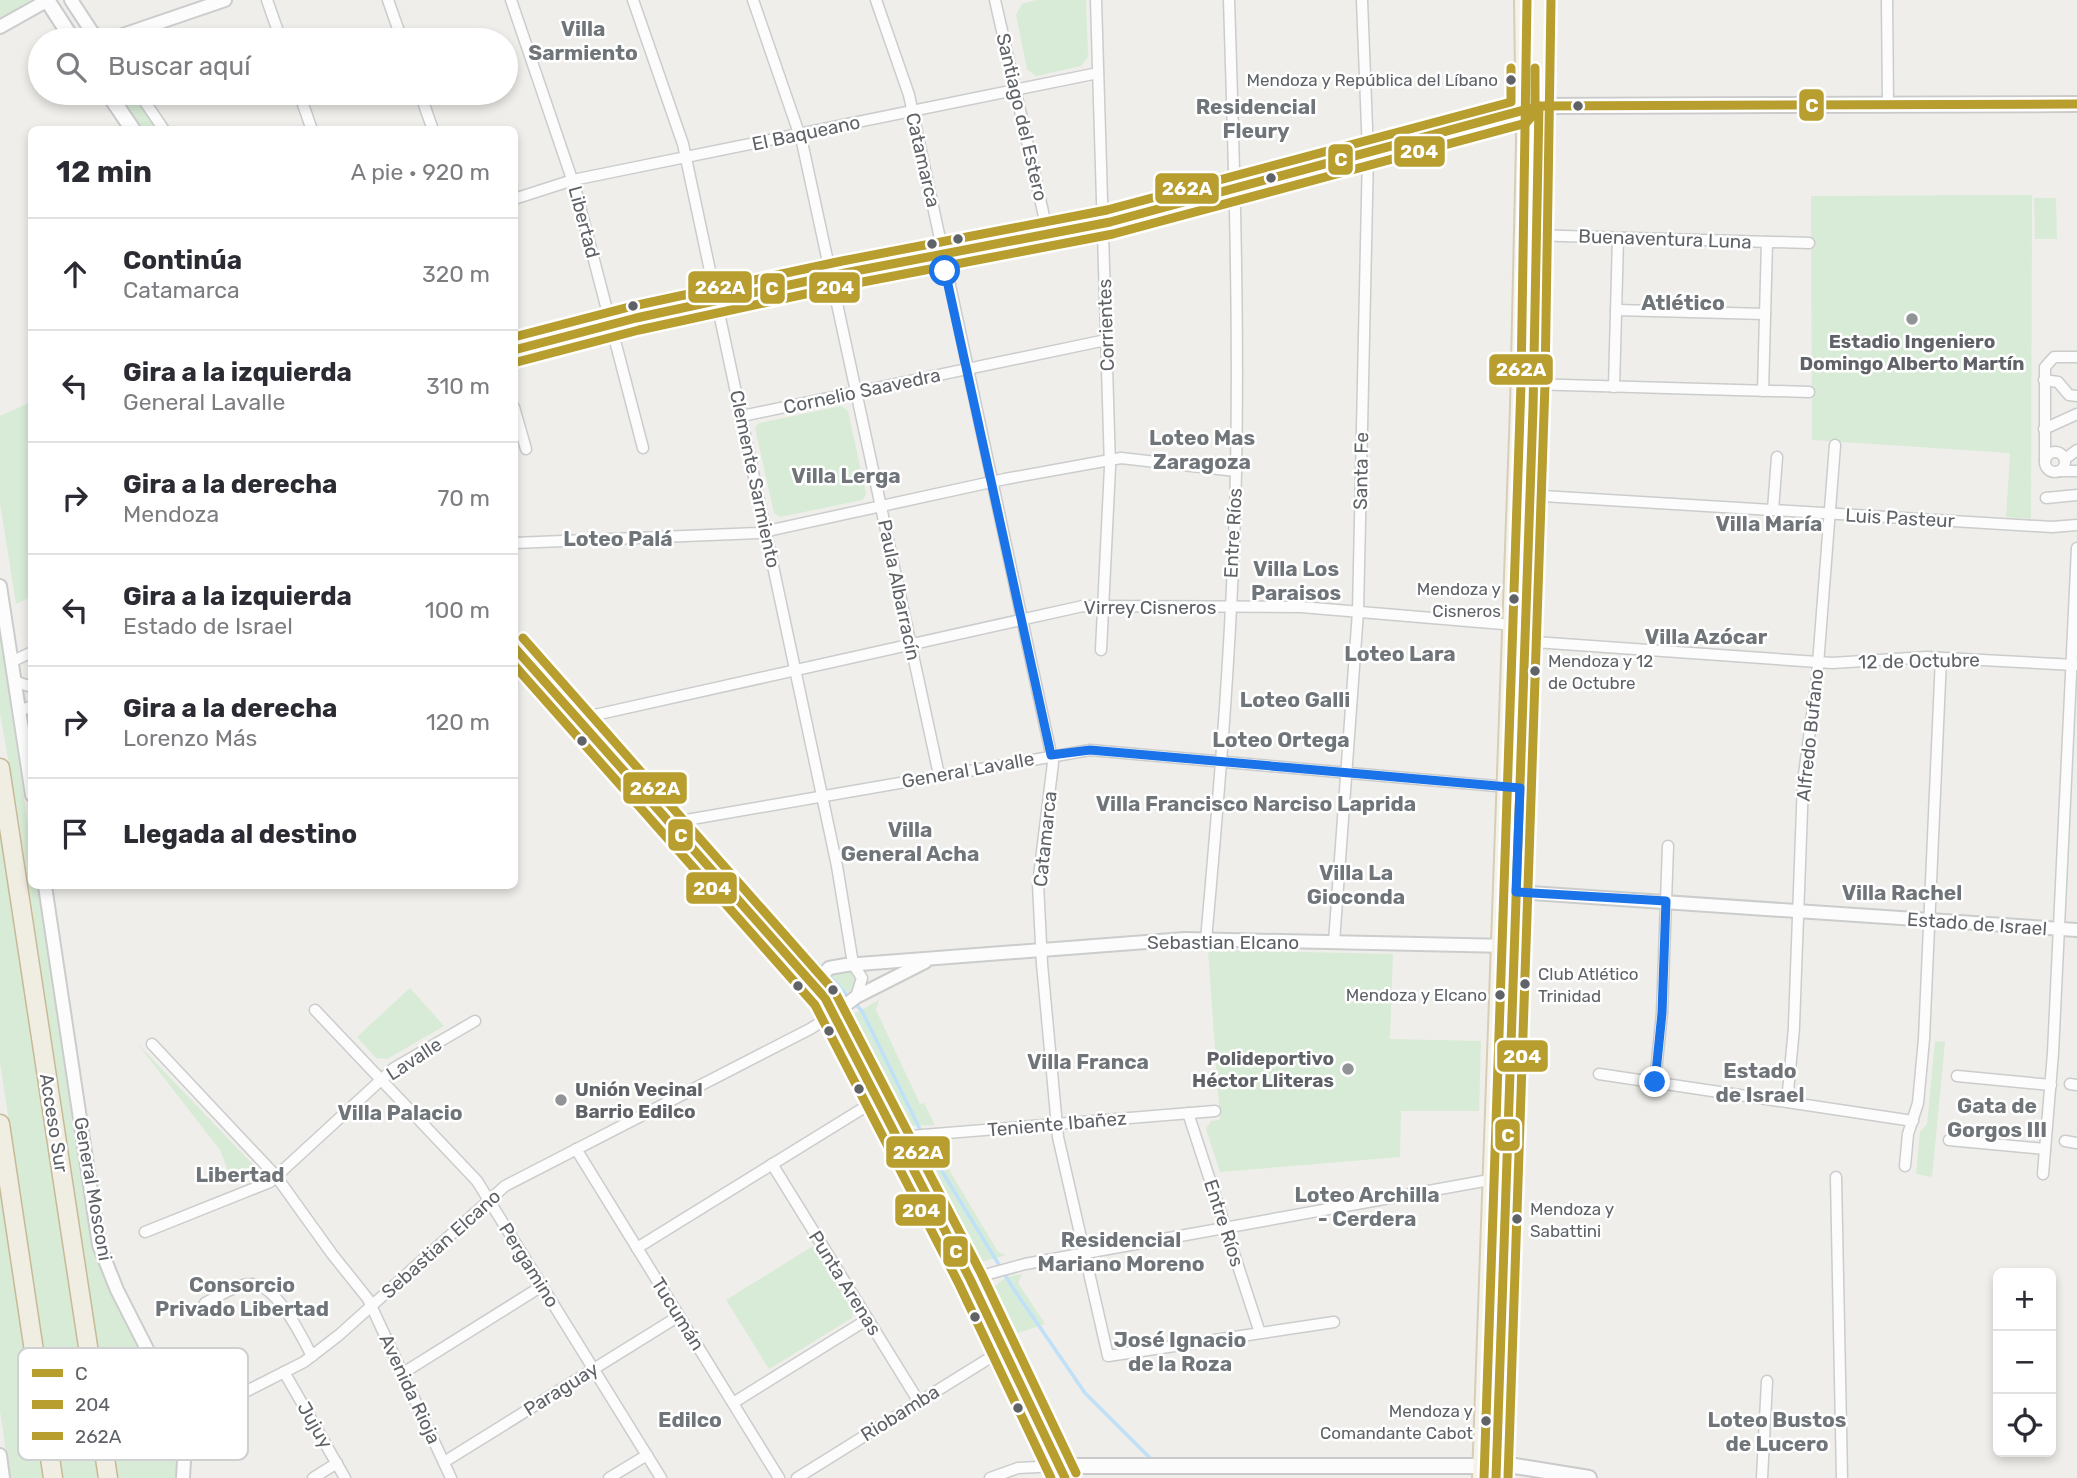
<!DOCTYPE html>
<html lang="es">
<head>
<meta charset="utf-8">
<style>
  :root { --surface:#fff; --page:#f7f7f7; --text:#2b2b33; --muted:#7c7c81; --line:#e1e1e2 }
  body { margin:0; font-family:Rubik,sans-serif; background:var(--page); color:var(--text) }
  .controls { position:absolute; right:21px; bottom:21px; display:grid; overflow:hidden; border-radius:10px; box-shadow:0 4px 10px #0003 }
  .controls button { width:63px; height:63px; display:grid; place-items:center; padding:0; border:0; border-bottom:2px solid var(--line); background:var(--surface); color:var(--text); font:35px sans-serif }
  .stop { position:absolute; width:21px; height:21px; margin:-16px; border:5px solid #1a73e8; border-radius:50%; background:#fff }
  .stop.end { background:#1a73e8; border-color:#fff; box-shadow:0 2px 7px #0008 }
  .list { margin:0; padding:0; list-style:none }
  h2 { display:flex; justify-content:space-between; align-items:center; height:91px; margin:0; padding:0 28px; font-size:30px }
  h2 small { font-size:23px; font-weight:400; color:var(--muted) }
  .list li { display:grid; grid-template-columns:46px 1fr auto; gap:21px; align-items:center; box-sizing:border-box; height:112px; padding:0 28px; border-top:2px solid var(--line) }
  .list b { display:block; font-size:26px; white-space:nowrap }
  .list p { margin:0; font-size:23px; white-space:nowrap; color:var(--muted) }
  .list em { font-size:23px; font-style:normal; color:var(--muted) }
  .icon { flex:none; width:38px; height:38px; fill:none; stroke:currentColor; stroke-width:2; stroke-linecap:round; stroke-linejoin:round }
  .map { position:relative; flex:none; width:2077px; height:1478px; overflow:hidden }
  .search { position:absolute; background:var(--surface); box-shadow:0 4px 10px #0003; left:28px; top:28px; width:490px; height:77px; display:flex; align-items:center; gap:18px; box-sizing:border-box; padding:0 24px; border-radius:38px; color:var(--muted); font-size:26px }
  .panel { position:absolute; background:var(--surface); box-shadow:0 4px 10px #0003; left:28px; top:126px; width:490px; height:763px; border-radius:10px }
  .map>svg:first-child { display:block }
</style>
</head>
<body>
<div class="map">
<svg width="2077" height="1478" viewBox="0 0 2077 1478">
  <rect width="100%" height="100%" fill="#efeeea"/>
  <g fill="#d8ebd6">
    <polygon points="0,0 30,0 26,8 0,21"/>
    <polygon points="1036,0 1086,0 1088,57 1081,66 1036,76 1027,69 1016,15 1022,4"/>
    <polygon points="116,93 133,93 158,129 142,129"/>
    <polygon points="2032,195 2031,519 2006,517 2010,453 1812,440 1811,196"/>
    <polygon points="2034,198 2056,198 2057,239 2035,239"/>
    <polygon points="31,402 31,597 16,604 0,503 0,416"/>
    <polygon points="841,406 848,411 866,494 862,500 780,517 774,513 755,428 759,423"/>
    <polygon points="0,635 31,845 32,886 38,886 93,1243 113,1299 172,1415 178,1442 175,1478 118,1478 19,821 0,713"/>
    <polygon points="0,822 99,1478 62,1478 0,1062"/>
    <polygon points="1208,950 1393,954 1390,1039 1481,1041 1479,1111 1401,1111 1400,1157 1220,1172 1206,1129 1211,1121 1220,1120"/>
    <polygon points="852,971 857,984 851,991 838,993 827,982 833,973"/>
    <polygon points="410,988 444,1026 387,1059 376,1058 357,1037"/>
    <polygon points="879,1000 876,1010 920,1104 924,1103 935,1125 910,1126 852,1015"/>
    <polygon points="1935,1041 1945,1042 1932,1177 1916,1174 1920,1132 1927,1124"/>
    <polygon points="137,1043 256,1168 254,1175 233,1183 220,1150"/>
    <polygon points="937,1143 935,1146 998,1252 1006,1255 981,1262 922,1147 923,1144"/>
    <polygon points="0,1189 43,1478 10,1478 0,1411"/>
    <polygon points="813,1246 853,1312 852,1318 769,1369 726,1300"/>
    <polygon points="1022,1274 1018,1283 1045,1324 1018,1333 994,1287 1006,1277"/>
  </g>
  <g fill="none" stroke-linecap="round" stroke-linejoin="round">
    <polyline stroke="#bfe0f9" stroke-width="3.5" points="670,807 862,1011 934,1158 1013,1288 1085,1393 1153,1461"/>
    <g stroke="#cbcccc" stroke-width="13">
      <g id="minor">
        <polyline points="267,0 281,40"/>
        <polyline points="388,0 402,40"/>
        <polyline points="511,0 576,191 643,448"/>
        <polyline points="633,0 683,144 837,866 853,964 862,978 856,997"/>
        <polyline points="753,0 802,142 939,775"/>
        <polyline points="876,0 909,95 1053,763 1038,884 1042,964 1058,1137 1108,1356 1334,1322"/>
        <polyline points="995,0 1048,234"/>
        <polyline points="1096,0 1110,467 1101,650"/>
        <polyline points="1887,0 1888,105"/>
        <polyline points="139,93 164,130"/>
        <polyline points="299,93 312,130"/>
        <polyline points="420,93 433,130"/>
        <polyline points="514,199 573,180 1098,73"/>
        <polyline points="1529,235 1809,243"/>
        <polyline points="1616,310 1765,314"/>
        <polyline points="2044,380 2058,382 2069,395 2077,396"/>
        <polyline points="1529,384 1809,392"/>
        <polyline points="1614,387 1618,238"/>
        <polyline points="1763,391 1767,242"/>
        <polyline points="514,407 526,449"/>
        <polyline points="742,416 1106,340"/>
        <polyline points="2044,429 2077,414"/>
        <circle cx="2055" cy="462" r="10"/>
        <polyline points="2065,459 2077,450"/>
        <polyline points="2045,460 2045,367 2054,357 2077,357"/>
        <polyline points="2061,471 2077,471"/>
        <polyline points="1526,495 2052,527 2077,525"/>
        <polyline points="2046,498 2077,495"/>
        <polyline points="1773,510 1777,457"/>
        <polyline points="514,543 758,533 1005,479 1121,458 1236,471"/>
        <polyline points="1519,641 1832,663 1926,657 2076,665"/>
        <polyline points="11,662 32,652"/>
        <polyline points="14,681 32,687"/>
        <polyline points="19,711 32,706"/>
        <polyline points="577,719 1083,606 1301,607 1515,625"/>
        <polyline points="669,823 1090,750 1519,788"/>
        <path d="M1206,940c14,-156 27,-313 30,-470 3,-156 -2,-313 -7,-470"/>
        <polyline points="1334,942 1358,612 1368,153 1362,0"/>
        <polyline points="315,1010 477,1181 661,1478"/>
        <polyline points="1794,1025 1803,782 1817,677 1835,445"/>
        <polyline points="152,1044 276,1176 332,1254 368,1299 451,1478"/>
        <polyline points="1599,1074 1913,1121"/>
        <polyline points="1957,1076 2051,1085"/>
        <polyline points="1655,1082 1662,1013 1668,846"/>
        <polyline points="2070,1084 2077,1085"/>
        <polyline points="1787,1102 1794,1028"/>
        <polyline points="1188,1113 1260,1333"/>
        <polyline points="898,1137 1215,1111"/>
        <polyline points="1949,1140 2045,1149"/>
        <polyline points="2065,1141 2077,1143"/>
        <polyline points="576,1149 779,1478"/>
        <polyline points="772,1164 919,1402"/>
        <polyline points="1905,1166 1908,1134 1918,1103 1924,1039 1941,658"/>
        <polyline points="2043,1174 2053,1053 2077,548"/>
        <polyline points="1836,1177 1842,1478"/>
        <polyline points="145,1232 270,1182 394,1068 475,1021"/>
        <polyline points="637,1248 878,1099"/>
        <polyline points="970,1279 1025,1264 1506,1177"/>
        <path d="M205,1303c13,-6 31,-19 45,-19 27,-1 51,52 62,72"/>
        <polyline points="284,1372 345,1478"/>
        <polyline points="403,1373 542,1286"/>
        <polyline points="733,1403 868,1319"/>
        <polyline points="182,1424 304,1362 339,1335 505,1186 810,1029 834,1014"/>
        <polyline points="444,1462 679,1316"/>
        <polyline points="313,1478 337,1463"/>
        <polyline points="609,1478 647,1455"/>
        <polyline points="797,1478 1004,1349"/>
        <polyline points="990,1478 1018,1468 1059,1466"/>
        <polyline points="1762,1478 1767,1381"/>
      </g>
    </g>
    <g stroke="#cbcccc" stroke-width="16">
      <g id="tertiary">
        <polyline points="71,0 92,32 102,40"/>
        <polyline points="0,27 48,0"/>
        <polyline points="108,40 225,0"/>
        <polyline points="0,586 32,795"/>
        <polyline points="45,886 99,1245 117,1290 179,1412 185,1442 183,1478"/>
        <polyline points="1501,891 2077,930"/>
        <polyline points="815,984 829,968 846,965 1185,939 1509,946"/>
        <polyline points="834,1014 856,997 925,962"/>
        <polyline points="0,1455 3,1478"/>
      </g>
    </g>
    <g stroke="#cacacb" stroke-width="18">
      <g id="secondary">
        <polyline points="47,0 73,40"/>
        <polyline points="108,93 133,130"/>
        <polyline points="514,350 636,318 845,273 1110,222 1539,106 2077,104"/>
        <polyline points="514,646 825,998 970,1279 1065,1478"/>
        <polyline points="1059,1466 1515,1466 1589,1478"/>
      </g>
    </g>
    <g stroke="#d7ceb8" stroke-width="18">
      <g id="primary">
        <polyline points="1480,1478 1518,407 1524,142 1522,0"/>
        <polyline points="1496,1478 1533,384 1539,0"/>
      </g>
    </g>
    <g stroke="#c8b996" stroke-width="21">
      <g id="motorway">
        <polyline points="0,768 108,1478"/>
        <polyline points="0,1124 53,1478"/>
      </g>
    </g>
    <use href="#minor" stroke="#fdfcfc" stroke-width="10"/>
    <use href="#tertiary" stroke="#fdfcfc" stroke-width="12"/>
    <use href="#secondary" stroke="#fdfcfc" stroke-width="14"/>
    <use href="#primary" stroke="#f4f2e9" stroke-width="14"/>
    <use href="#motorway" stroke="#f0ede3" stroke-width="18"/>
    <g stroke="#fff" stroke-width="14">
      <g id="bus-1">
        <polyline points="514,350 636,318 845,273 1110,222 1539,106 2077,104"/>
        <polyline points="514,647 825,998 970,1279 1065,1478"/>
        <polyline points="1496,1478 1533,408 1539,106"/>
      </g>
    </g>
    <g stroke="#fff" stroke-width="14">
      <g id="bus-2">
        <polyline points="517,362 639,330 847,285 1113,234 1526,123 1535,113 1535,68"/>
        <polyline points="514,665 815,1005 959,1284 1051,1478"/>
        <polyline points="1508,1478 1545,384 1551,0"/>
      </g>
    </g>
    <g stroke="#fff" stroke-width="14">
      <g id="bus-3">
        <polyline points="514,337 633,306 842,261 1107,210 1511,102 1511,68"/>
        <polyline points="523,638 835,992 981,1273 1076,1473"/>
        <polyline points="1484,1478 1521,384 1527,0"/>
      </g>
    </g>
    <use href="#bus-1" stroke="#b79e2f" stroke-width="9"/>
    <use href="#bus-2" stroke="#b79e2f" stroke-width="9"/>
    <use href="#bus-3" stroke="#b79e2f" stroke-width="9"/>
  </g>
  <g fill="none" stroke-linecap="round" stroke-linejoin="round">
    <polyline stroke="#1a73e8" stroke-width="9" points="945,271 1051,755 1090,750 1520,788 1516,892 1666,901 1662,1013 1655,1082"/>
  </g>
  <g fill="#5f6368" stroke="#fff" stroke-width="2.5">
    <circle cx="1511" cy="80" r="6"/>
    <circle cx="1578" cy="106" r="6"/>
    <circle cx="1271" cy="178" r="6"/>
    <circle cx="958" cy="239" r="6"/>
    <circle cx="932" cy="244" r="6"/>
    <circle cx="633" cy="306" r="6"/>
    <circle cx="1514" cy="599" r="6"/>
    <circle cx="1535" cy="671" r="6"/>
    <circle cx="582" cy="741" r="6"/>
    <circle cx="1525" cy="984" r="6"/>
    <circle cx="798" cy="986" r="6"/>
    <circle cx="833" cy="990" r="6"/>
    <circle cx="1500" cy="995" r="6"/>
    <circle cx="829" cy="1031" r="6"/>
    <circle cx="859" cy="1089" r="6"/>
    <circle cx="1517" cy="1219" r="6"/>
    <circle cx="975" cy="1317" r="6"/>
    <circle cx="1018" cy="1408" r="6"/>
    <circle cx="1486" cy="1421" r="6"/>
  </g>
  <g fill="#919496" stroke="#fff" stroke-width="2.5">
    <circle cx="1912" cy="319" r="7"/>
    <circle cx="1348" cy="1069" r="7"/>
    <circle cx="561" cy="1100" r="7"/>
  </g>
  <g text-anchor="middle" dominant-baseline="central" stroke-width="5" stroke-linejoin="round" paint-order="stroke">
    <g font-size="17" fill="#5f6368" stroke="#fff" text-anchor="end">
      <text x="1498" y="80">Mendoza y República del Líbano</text>
      <text x="1501" y="589">Mendoza y<tspan x="1501" dy="22">Cisneros</tspan></text>
      <text x="1548" y="661" text-anchor="start">Mendoza y 12<tspan x="1548" dy="22">de Octubre</tspan></text>
      <text x="1538" y="974" text-anchor="start">Club Atlético<tspan x="1538" dy="22">Trinidad</tspan></text>
      <text x="1487" y="995">Mendoza y Elcano</text>
      <text x="1530" y="1209" text-anchor="start">Mendoza y<tspan x="1530" dy="22">Sabattini</tspan></text>
      <text x="1473" y="1411">Mendoza y<tspan x="1473" dy="22">Comandante Cabot</tspan></text>
    </g>
    <g font-size="19" fill="#5f6368" stroke="#fff">
      <text transform="translate(1022 117) rotate(77)">Santiago del Estero</text>
      <text transform="translate(806 133) rotate(-12)">El Baqueano</text>
      <text transform="translate(923 160) rotate(77)">Catamarca</text>
      <text transform="translate(584 222) rotate(75)">Libertad</text>
      <text transform="translate(1665 239) rotate(2)">Buenaventura Luna</text>
      <text transform="translate(1106 325) rotate(-92)">Corrientes</text>
      <text transform="translate(862 391) rotate(-12)">Cornelio Saavedra</text>
      <text transform="translate(1361 471) rotate(-89)">Santa Fe</text>
      <text transform="translate(755 479) rotate(78)">Clemente Sarmiento</text>
      <text transform="translate(1900 518) rotate(3)">Luis Pasteur</text>
      <text transform="translate(1233 533) rotate(-87)">Entre Ríos</text>
      <text transform="translate(899 590) rotate(78)">Paula Albarracín</text>
      <text x="1150" y="607">Virrey Cisneros</text>
      <text transform="translate(1919 661) rotate(-1)">12 de Octubre</text>
      <text transform="translate(1810 735) rotate(-84)">Alfredo Bufano</text>
      <text transform="translate(968 770) rotate(-10)">General Lavalle</text>
      <text transform="translate(1045 839) rotate(-84)">Catamarca</text>
      <text transform="translate(1977 924) rotate(4)">Estado de Israel</text>
      <text x="1223" y="942">Sebastian Elcano</text>
      <text transform="translate(414 1059) rotate(-33)">Lavalle</text>
      <text transform="translate(54 1123) rotate(81)">Acceso Sur</text>
      <text transform="translate(1057 1124) rotate(-5)">Teniente Ibañez</text>
      <text transform="translate(93 1189) rotate(80)">General Mosconi</text>
      <text transform="translate(1224 1223) rotate(72)">Entre Ríos</text>
      <text transform="translate(441 1244) rotate(-42)">Sebastian Elcano</text>
      <text transform="translate(529 1265) rotate(58)">Pergamino</text>
      <text transform="translate(845 1283) rotate(58)">Punta Arenas</text>
      <text transform="translate(678 1314) rotate(58)">Tucumán</text>
      <text transform="translate(410 1389) rotate(65)">Avenida Rioja</text>
      <text transform="translate(561 1389) rotate(-32)">Paraguay</text>
      <text transform="translate(900 1413) rotate(-32)">Riobamba</text>
      <text transform="translate(315 1425) rotate(60)">Jujuy</text>
    </g>
    <g font-size="19" font-weight="bold" fill="#5f6368" stroke="#fff">
      <text x="1912" y="341">Estadio Ingeniero<tspan x="1912" dy="22">Domingo Alberto Martín</tspan></text>
      <text x="1334" y="1058" text-anchor="end">Polideportivo<tspan x="1334" dy="22">Héctor Lliteras</tspan></text>
      <text x="575" y="1089" text-anchor="start">Unión Vecinal<tspan x="575" dy="22">Barrio Edilco</tspan></text>
    </g>
    <g font-size="21" font-weight="bold" fill="#70757a" stroke="#fff">
      <text x="583" y="28">Villa<tspan x="583" dy="24">Sarmiento</tspan></text>
      <text x="1256" y="106">Residencial<tspan x="1256" dy="24">Fleury</tspan></text>
      <text x="1683" y="302">Atlético</text>
      <text x="1202" y="437">Loteo Mas<tspan x="1202" dy="24">Zaragoza</tspan></text>
      <text x="846" y="475">Villa Lerga</text>
      <text x="1769" y="523">Villa María</text>
      <text x="618" y="538">Loteo Palá</text>
      <text x="1296" y="568">Villa Los<tspan x="1296" dy="24">Paraisos</tspan></text>
      <text x="1706" y="636">Villa Azócar</text>
      <text x="1400" y="653">Loteo Lara</text>
      <text x="1295" y="699">Loteo Galli</text>
      <text x="1281" y="739">Loteo Ortega</text>
      <text x="1256" y="803">Villa Francisco Narciso Laprida</text>
      <text x="910" y="829">Villa<tspan x="910" dy="24">General Acha</tspan></text>
      <text x="1356" y="872">Villa La<tspan x="1356" dy="24">Gioconda</tspan></text>
      <text x="1902" y="892">Villa Rachel</text>
      <text x="1088" y="1061">Villa Franca</text>
      <text x="1760" y="1070">Estado<tspan x="1760" dy="24">de Israel</tspan></text>
      <text x="1997" y="1105">Gata de<tspan x="1997" dy="24">Gorgos III</tspan></text>
      <text x="400" y="1112">Villa Palacio</text>
      <text x="240" y="1174">Libertad</text>
      <text x="1367" y="1194">Loteo Archilla<tspan x="1367" dy="24">- Cerdera</tspan></text>
      <text x="1121" y="1239">Residencial<tspan x="1121" dy="24">Mariano Moreno</tspan></text>
      <text x="242" y="1284">Consorcio<tspan x="242" dy="24">Privado Libertad</tspan></text>
      <text x="1180" y="1339">José Ignacio<tspan x="1180" dy="24">de la Roza</tspan></text>
      <text x="690" y="1419">Edilco</text>
      <text x="1777" y="1419">Loteo Bustos<tspan x="1777" dy="24">de Lucero</tspan></text>
    </g>
  </g>
  <rect x="18" y="1348" width="230" height="112" rx="10" fill="#fff" stroke="#cfd0d2" stroke-width="2"/>
  <rect x="32" y="1369" width="31" height="8" fill="#b79e2f"/>
  <rect x="32" y="1400" width="31" height="9" fill="#b79e2f"/>
  <rect x="32" y="1432" width="31" height="8" fill="#b79e2f"/>
  <g font-size="19" fill="#5f6368">
    <text x="75" y="1380">C</text>
    <text x="75" y="1411">204</text>
    <text x="75" y="1443">262A</text>
  </g>
  <g stroke="#fff" stroke-width="2.5">
    <rect x="1798" y="88" width="27" height="34" rx="7" fill="#b79e2f"/>
    <rect x="1393" y="135" width="53" height="33" rx="7" fill="#b79e2f"/>
    <rect x="1327" y="143" width="27" height="33" rx="7" fill="#b79e2f"/>
    <rect x="1154" y="172" width="66" height="33" rx="7" fill="#b79e2f"/>
    <rect x="687" y="270" width="66" height="34" rx="7" fill="#b79e2f"/>
    <rect x="808" y="271" width="53" height="33" rx="7" fill="#b79e2f"/>
    <rect x="759" y="272" width="27" height="33" rx="7" fill="#b79e2f"/>
    <rect x="1488" y="353" width="66" height="33" rx="7" fill="#b79e2f"/>
    <rect x="622" y="771" width="66" height="34" rx="7" fill="#b79e2f"/>
    <rect x="667" y="818" width="27" height="34" rx="7" fill="#b79e2f"/>
    <rect x="685" y="871" width="53" height="34" rx="7" fill="#b79e2f"/>
    <rect x="1496" y="1039" width="53" height="34" rx="7" fill="#b79e2f"/>
    <rect x="1494" y="1118" width="27" height="34" rx="7" fill="#b79e2f"/>
    <rect x="885" y="1135" width="66" height="34" rx="7" fill="#b79e2f"/>
    <rect x="894" y="1193" width="53" height="34" rx="7" fill="#b79e2f"/>
    <rect x="942" y="1235" width="27" height="33" rx="7" fill="#b79e2f"/>
  </g>
  <g font-size="19" text-anchor="middle" font-weight="bold" fill="#fff">
    <text x="1812" y="112">C</text>
    <text x="1419" y="158">204</text>
    <text x="1341" y="166">C</text>
    <text x="1187" y="195">262A</text>
    <text x="720" y="294">262A</text>
    <text x="835" y="294">204</text>
    <text x="772" y="295">C</text>
    <text x="1521" y="376">262A</text>
    <text x="655" y="795">262A</text>
    <text x="681" y="842">C</text>
    <text x="712" y="895">204</text>
    <text x="1522" y="1063">204</text>
    <text x="1508" y="1142">C</text>
    <text x="918" y="1159">262A</text>
    <text x="921" y="1217">204</text>
    <text x="956" y="1258">C</text>
  </g>
</svg>
<div class="controls">
<button>+</button>
<button>−</button>
<button><svg class="icon" aria-label="locate" viewBox="0 0 24 24"><circle cx="12" cy="12" r="6"/><path d="M12 2v4M12 18v4M2 12h4M18 12h4"/></svg></button>
</div>
<div class="stop" style="left:945px;top:271px"></div>
<div class="stop end" style="left:1655px;top:1082px"></div>
<div class="search"><svg class="icon" aria-label="search" viewBox="0 0 24 24"><circle cx="10" cy="10" r="6"/><path d="M15 15l6 6"/></svg>Buscar aquí</div>
<section class="panel">
<h2>12 min<small>A pie · 920 m</small></h2>
<ul class="list">
<li><svg class="icon" aria-label="ahead" viewBox="0 0 24 24"><path d="M12 20V5M6 11l6-6 6 6"/></svg><div><b>Continúa</b><p>Catamarca</p></div><em>320 m</em></li>
<li><svg class="icon" aria-label="left" viewBox="0 0 24 24"><path d="M17 20v-9H6M10 6l-5 5 5 5"/></svg><div><b>Gira a la izquierda</b><p>General Lavalle</p></div><em>310 m</em></li>
<li><svg class="icon" aria-label="right" viewBox="0 0 24 24"><path d="M7 20v-9h11M14 6l5 5-5 5"/></svg><div><b>Gira a la derecha</b><p>Mendoza</p></div><em>70 m</em></li>
<li><svg class="icon" aria-label="left" viewBox="0 0 24 24"><path d="M17 20v-9H6M10 6l-5 5 5 5"/></svg><div><b>Gira a la izquierda</b><p>Estado de Israel</p></div><em>100 m</em></li>
<li><svg class="icon" aria-label="right" viewBox="0 0 24 24"><path d="M7 20v-9h11M14 6l5 5-5 5"/></svg><div><b>Gira a la derecha</b><p>Lorenzo Más</p></div><em>120 m</em></li>
<li><svg class="icon" aria-label="arrive" viewBox="0 0 24 24"><path d="M6 21V4h12l-3 4 3 4H6"/></svg><div><b>Llegada al destino</b></div></li>
</ul>
</section>
</div>
</body>
</html>
